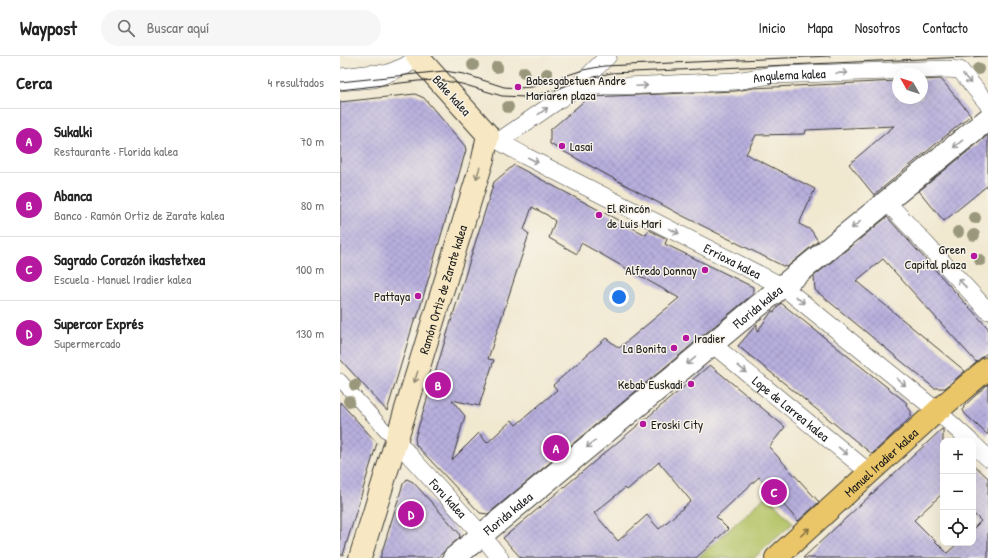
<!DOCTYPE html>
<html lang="es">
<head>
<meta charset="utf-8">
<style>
  :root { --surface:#fff; --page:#f6f6f6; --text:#222; --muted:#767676; --line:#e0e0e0; --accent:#b5179e }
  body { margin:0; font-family:"Patrick Hand",sans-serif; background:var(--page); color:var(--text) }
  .controls { position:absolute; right:12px; bottom:12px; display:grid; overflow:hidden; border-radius:8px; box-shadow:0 4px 16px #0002 }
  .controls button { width:36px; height:36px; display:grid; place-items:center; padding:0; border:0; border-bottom:1px solid var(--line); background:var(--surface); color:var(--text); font:20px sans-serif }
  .compass { position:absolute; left:552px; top:12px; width:36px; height:36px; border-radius:50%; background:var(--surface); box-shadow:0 4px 16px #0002; rotate:309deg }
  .you { position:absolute; left:279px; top:241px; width:14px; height:14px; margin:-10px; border:3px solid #fff; border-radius:50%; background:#1a73e8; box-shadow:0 0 0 6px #1a73e833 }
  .badge { display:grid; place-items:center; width:26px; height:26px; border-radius:50%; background:var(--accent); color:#fff; font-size:13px; font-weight:700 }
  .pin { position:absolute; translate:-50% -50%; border:2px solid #fff; box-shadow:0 1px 4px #0006 }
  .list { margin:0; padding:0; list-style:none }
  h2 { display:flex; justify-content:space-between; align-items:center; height:52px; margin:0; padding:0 16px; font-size:17px }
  h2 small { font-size:13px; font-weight:400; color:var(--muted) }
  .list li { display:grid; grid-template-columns:26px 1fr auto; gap:12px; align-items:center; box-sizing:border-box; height:64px; padding:0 16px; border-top:1px solid var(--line) }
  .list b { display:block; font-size:15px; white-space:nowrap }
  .list p { margin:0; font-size:13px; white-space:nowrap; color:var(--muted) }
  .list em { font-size:13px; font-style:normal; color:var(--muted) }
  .icon { flex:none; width:22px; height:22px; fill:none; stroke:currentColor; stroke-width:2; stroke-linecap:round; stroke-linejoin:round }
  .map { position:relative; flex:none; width:648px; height:502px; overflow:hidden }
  header { display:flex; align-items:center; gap:24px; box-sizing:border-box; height:56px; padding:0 20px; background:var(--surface); border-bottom:1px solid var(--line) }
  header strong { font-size:19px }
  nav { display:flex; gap:22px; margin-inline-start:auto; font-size:14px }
  .search { width:280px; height:36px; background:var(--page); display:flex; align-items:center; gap:10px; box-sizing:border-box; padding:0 14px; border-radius:22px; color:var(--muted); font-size:15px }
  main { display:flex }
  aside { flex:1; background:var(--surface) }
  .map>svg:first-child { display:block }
</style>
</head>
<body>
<header>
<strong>Waypost</strong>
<div class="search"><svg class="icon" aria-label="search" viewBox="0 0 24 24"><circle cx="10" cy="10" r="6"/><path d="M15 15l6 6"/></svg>Buscar aquí</div>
<nav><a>Inicio</a><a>Mapa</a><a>Nosotros</a><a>Contacto</a></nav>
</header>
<main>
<aside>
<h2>Cerca<small>4 resultados</small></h2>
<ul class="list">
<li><span class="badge">A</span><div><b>Sukalki</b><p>Restaurante · Florida kalea</p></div><em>70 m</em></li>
<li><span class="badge">B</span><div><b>Abanca</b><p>Banco · Ramón Ortiz de Zarate kalea</p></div><em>80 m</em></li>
<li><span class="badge">C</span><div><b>Sagrado Corazón ikastetxea</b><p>Escuela · Manuel Iradier kalea</p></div><em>100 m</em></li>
<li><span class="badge">D</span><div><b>Supercor Exprés</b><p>Supermercado</p></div><em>130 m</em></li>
</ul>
</aside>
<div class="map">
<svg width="648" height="502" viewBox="0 0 648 502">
  <defs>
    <pattern id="building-cross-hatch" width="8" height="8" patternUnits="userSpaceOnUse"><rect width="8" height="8" fill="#b7afdd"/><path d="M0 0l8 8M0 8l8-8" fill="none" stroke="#9d96bd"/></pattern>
  </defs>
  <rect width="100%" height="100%" fill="#f7f3e8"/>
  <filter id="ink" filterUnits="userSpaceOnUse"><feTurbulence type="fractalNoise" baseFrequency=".025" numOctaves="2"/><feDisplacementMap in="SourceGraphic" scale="8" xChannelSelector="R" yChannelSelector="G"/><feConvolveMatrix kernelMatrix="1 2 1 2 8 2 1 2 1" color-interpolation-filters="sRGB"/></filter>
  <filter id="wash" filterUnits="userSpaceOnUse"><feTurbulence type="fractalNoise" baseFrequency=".012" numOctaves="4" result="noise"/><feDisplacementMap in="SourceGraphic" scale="16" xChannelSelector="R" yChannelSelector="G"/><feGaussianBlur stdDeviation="0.9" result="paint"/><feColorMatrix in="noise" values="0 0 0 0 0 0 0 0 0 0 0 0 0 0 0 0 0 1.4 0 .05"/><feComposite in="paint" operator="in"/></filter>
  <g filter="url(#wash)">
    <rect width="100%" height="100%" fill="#f1e8d0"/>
    <polygon fill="#b5c467" stroke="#687042" points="427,439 453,467 414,502 358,502"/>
    <g id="blocks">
      <g fill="url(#building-cross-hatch)" fill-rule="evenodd">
        <polygon points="601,23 631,59 534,139 509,108 554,70 466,74 465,78 416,79 406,98 475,133 459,168 471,174 478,185 447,211 443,210 341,159 210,88 210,74 249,41 396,35 413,32 558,25 558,42 582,42 582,24"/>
        <polygon points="75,38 84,42 125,90 126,94 77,262 75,262 47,355 0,303 0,46"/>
        <polygon points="648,79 648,129 604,165 579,135"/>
        <path d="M174,109l132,70 3,-5 18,9 -2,5 88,43v7l-265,220 -8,-1 -64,-68 -1,-7 79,-256zM192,151l15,8 8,6 -6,17 28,16 4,-11 98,55 -60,50 -13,-10 -53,47 4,5 -41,35 -4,-5 -25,23 -8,-10 -27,27 13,-44 -13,-16 27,6 15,-46 -6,-1 41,-125 -5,-4z"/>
        <polygon points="547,161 648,272 648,296 636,306 543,203 516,225 625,315 605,332 594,332 475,234 474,220"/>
        <polygon points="441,247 567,347 566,349 571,355 571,361 532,398 398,290 417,268 417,276 432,255 434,256"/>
        <path d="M370,309l75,62 -16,20 50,55 -21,19 -39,-44 -43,40 12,12 -32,29h-175l-18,-20zM319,406l32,39 -32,28 -12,-14 -29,26 -24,-28 31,-25 2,2z"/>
        <polygon points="648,328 648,379 625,358 623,354 624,350"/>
        <polygon points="0,346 37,387 3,499 0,499"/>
        <polygon points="602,373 603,374 603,437 574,464 607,497 618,487 633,487 633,473 641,465 633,457 633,408 648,422 648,502 463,502"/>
        <polygon points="67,423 73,426 119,477 120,481 97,502 40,502 63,428"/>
      </g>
    </g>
  </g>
  <g filter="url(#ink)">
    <use href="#blocks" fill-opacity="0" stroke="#3c3b37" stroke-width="1"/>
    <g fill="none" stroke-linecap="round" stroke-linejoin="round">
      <g stroke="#3c3b37" stroke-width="10">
        <polyline id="service" points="0,17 34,13 46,14"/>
      </g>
      <g stroke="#3c3b37" stroke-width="14">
        <polyline id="pedestrian" points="0,324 47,376"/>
      </g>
      <g stroke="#3c3b37" stroke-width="18">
        <g id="minor">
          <polyline points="0,26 34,23 65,10 80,0"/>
          <path id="s1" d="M236,32l15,-2h36l109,-5 36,-6 175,-6 13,1 28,34"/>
          <path id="s2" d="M148,79l37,21 257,130 155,125 33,30"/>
          <polyline points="159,85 236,32 268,0"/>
          <polyline points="546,145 648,255"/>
          <path id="s3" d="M372,288l158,129"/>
          <path id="s4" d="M56,383l13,16 72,79 19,24"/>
          <polyline points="633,388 648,402"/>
        </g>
      </g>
      <g stroke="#3c3b37" stroke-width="24">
        <g id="tertiary">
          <path id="s5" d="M114,502l315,-261 219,-178"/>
        </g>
      </g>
      <g stroke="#3c3b37" stroke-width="24">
        <g id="secondary">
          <path id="s6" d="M20,502l123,-399 5,-24 -71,-79"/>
        </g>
      </g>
      <g stroke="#3c3b37" stroke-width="24">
        <g id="primary">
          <path id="s7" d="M436,502l161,-147 51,-43"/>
        </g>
      </g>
      <use href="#service" stroke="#fff" stroke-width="9"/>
      <use href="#pedestrian" stroke="#fff" stroke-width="13"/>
      <use href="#minor" stroke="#fff" stroke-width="17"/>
      <use href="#tertiary" stroke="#fff" stroke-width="22"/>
      <use href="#secondary" stroke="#f7e8c3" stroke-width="22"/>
      <use href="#primary" stroke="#ebc669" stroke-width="22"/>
      <g stroke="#1c1c1c" stroke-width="1">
        <polyline points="0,26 104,15 124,18 164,31 178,32 192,31 243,14 264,10 490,0"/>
        <polyline points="0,34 78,25 99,24 122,28 162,40 185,41 204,37 246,23 271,17 648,0"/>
      </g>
    </g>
    <g fill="#9a987b">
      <circle cx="133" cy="9" r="6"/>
      <circle cx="157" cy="11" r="6"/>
      <circle cx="638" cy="13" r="6"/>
      <circle cx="184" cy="16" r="6"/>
      <circle cx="207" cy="18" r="6"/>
      <circle cx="168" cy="51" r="6"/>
      <circle cx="635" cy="162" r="6"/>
      <circle cx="618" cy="176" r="6"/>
      <circle cx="634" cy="179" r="6"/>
      <circle cx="640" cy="204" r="6"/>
      <circle cx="15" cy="329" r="6"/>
      <circle cx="9" cy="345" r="6"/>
    </g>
    <defs><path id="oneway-shaft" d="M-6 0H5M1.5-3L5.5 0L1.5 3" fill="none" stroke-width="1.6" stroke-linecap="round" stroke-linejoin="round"/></defs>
    <g stroke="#999">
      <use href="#oneway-shaft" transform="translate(502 17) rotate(-2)"/>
      <use href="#oneway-shaft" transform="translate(627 23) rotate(50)"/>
      <use href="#oneway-shaft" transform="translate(302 30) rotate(-3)"/>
      <use href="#oneway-shaft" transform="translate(203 55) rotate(-36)"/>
      <use href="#oneway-shaft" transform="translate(618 88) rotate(141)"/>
      <use href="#oneway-shaft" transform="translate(193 104) rotate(27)"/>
      <use href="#oneway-shaft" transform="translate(516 169) rotate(141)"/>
      <use href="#oneway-shaft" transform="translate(334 175) rotate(27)"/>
      <use href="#oneway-shaft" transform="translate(622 227) rotate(-133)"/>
      <use href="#oneway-shaft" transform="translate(460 244) rotate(39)"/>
      <use href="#oneway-shaft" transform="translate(351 305) rotate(141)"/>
      <use href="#oneway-shaft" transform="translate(402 313) rotate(39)"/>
      <use href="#oneway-shaft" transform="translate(561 326) rotate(39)"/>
      <use href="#oneway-shaft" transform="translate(251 388) rotate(141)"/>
      <use href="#oneway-shaft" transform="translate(503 395) rotate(39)"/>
    </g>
    <g stroke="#948c78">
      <use href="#oneway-shaft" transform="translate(138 117) rotate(107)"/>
      <use href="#oneway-shaft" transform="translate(76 321) rotate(107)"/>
    </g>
    <use stroke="#847142" href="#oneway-shaft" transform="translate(465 476) rotate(-42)"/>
  </g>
  <g fill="#b5179e" stroke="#f7f3e8" stroke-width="1.5">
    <circle cx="178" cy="31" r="4"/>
    <circle cx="222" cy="90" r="4"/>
    <circle cx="259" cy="159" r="4"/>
    <circle cx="634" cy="200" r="4"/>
    <circle cx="365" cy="214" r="4"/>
    <circle cx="78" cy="240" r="4"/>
    <circle cx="346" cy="282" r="4"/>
    <circle cx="334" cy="292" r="4"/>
    <circle cx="351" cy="328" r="4"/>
    <circle cx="303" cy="368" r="4"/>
  </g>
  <g text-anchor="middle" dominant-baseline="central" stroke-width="3" stroke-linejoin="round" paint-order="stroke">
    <g font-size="13" fill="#1c1c1c" stroke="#f7f3e8">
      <text stroke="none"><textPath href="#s1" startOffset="214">Angulema kalea</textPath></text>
      <text transform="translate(112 39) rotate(48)">Bake kalea</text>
      <text stroke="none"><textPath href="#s2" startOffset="275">Errioxa kalea</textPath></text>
      <text stroke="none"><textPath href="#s6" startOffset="281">Ramón Ortiz de Zarate kalea</textPath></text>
      <text stroke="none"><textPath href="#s5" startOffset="394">Florida kalea</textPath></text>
      <text stroke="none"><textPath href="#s3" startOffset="102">Lope de Larrea kalea</textPath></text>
      <text stroke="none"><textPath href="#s7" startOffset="142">Manuel Iradier kalea</textPath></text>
      <text stroke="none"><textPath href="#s4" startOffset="79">Foru kalea</textPath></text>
      <text stroke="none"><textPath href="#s5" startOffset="70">Florida kalea</textPath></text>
    </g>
    <g font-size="13" fill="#1c1c1c" stroke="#f7f3e8" text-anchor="start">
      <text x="186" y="24">Babesgabetuen Andre<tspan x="186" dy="15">Mariaren plaza</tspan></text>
      <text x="230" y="90">Lasai</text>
      <text x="267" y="152">El Rincón<tspan x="267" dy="15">de Luis Mari</tspan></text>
      <text x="626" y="193" text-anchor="end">Green<tspan x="626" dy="15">Capital plaza</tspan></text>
      <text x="357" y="214" text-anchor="end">Alfredo Donnay</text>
      <text x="70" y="240" text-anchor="end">Pattaya</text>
      <text x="354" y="282">Iradier</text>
      <text x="326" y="292" text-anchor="end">La Bonita</text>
      <text x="343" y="328" text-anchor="end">Kebab Euskadi</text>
      <text x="311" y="368">Eroski City</text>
    </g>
  </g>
</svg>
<div class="controls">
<button>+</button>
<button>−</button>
<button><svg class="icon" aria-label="locate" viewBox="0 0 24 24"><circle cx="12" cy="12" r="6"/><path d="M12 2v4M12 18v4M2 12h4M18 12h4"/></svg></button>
</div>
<svg class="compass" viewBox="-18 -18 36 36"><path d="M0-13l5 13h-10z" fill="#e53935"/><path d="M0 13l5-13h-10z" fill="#767676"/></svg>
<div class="you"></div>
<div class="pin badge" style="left:216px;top:392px">A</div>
<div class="pin badge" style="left:98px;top:329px">B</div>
<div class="pin badge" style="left:434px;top:436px">C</div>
<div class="pin badge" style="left:71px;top:458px">D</div>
</div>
</main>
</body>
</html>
